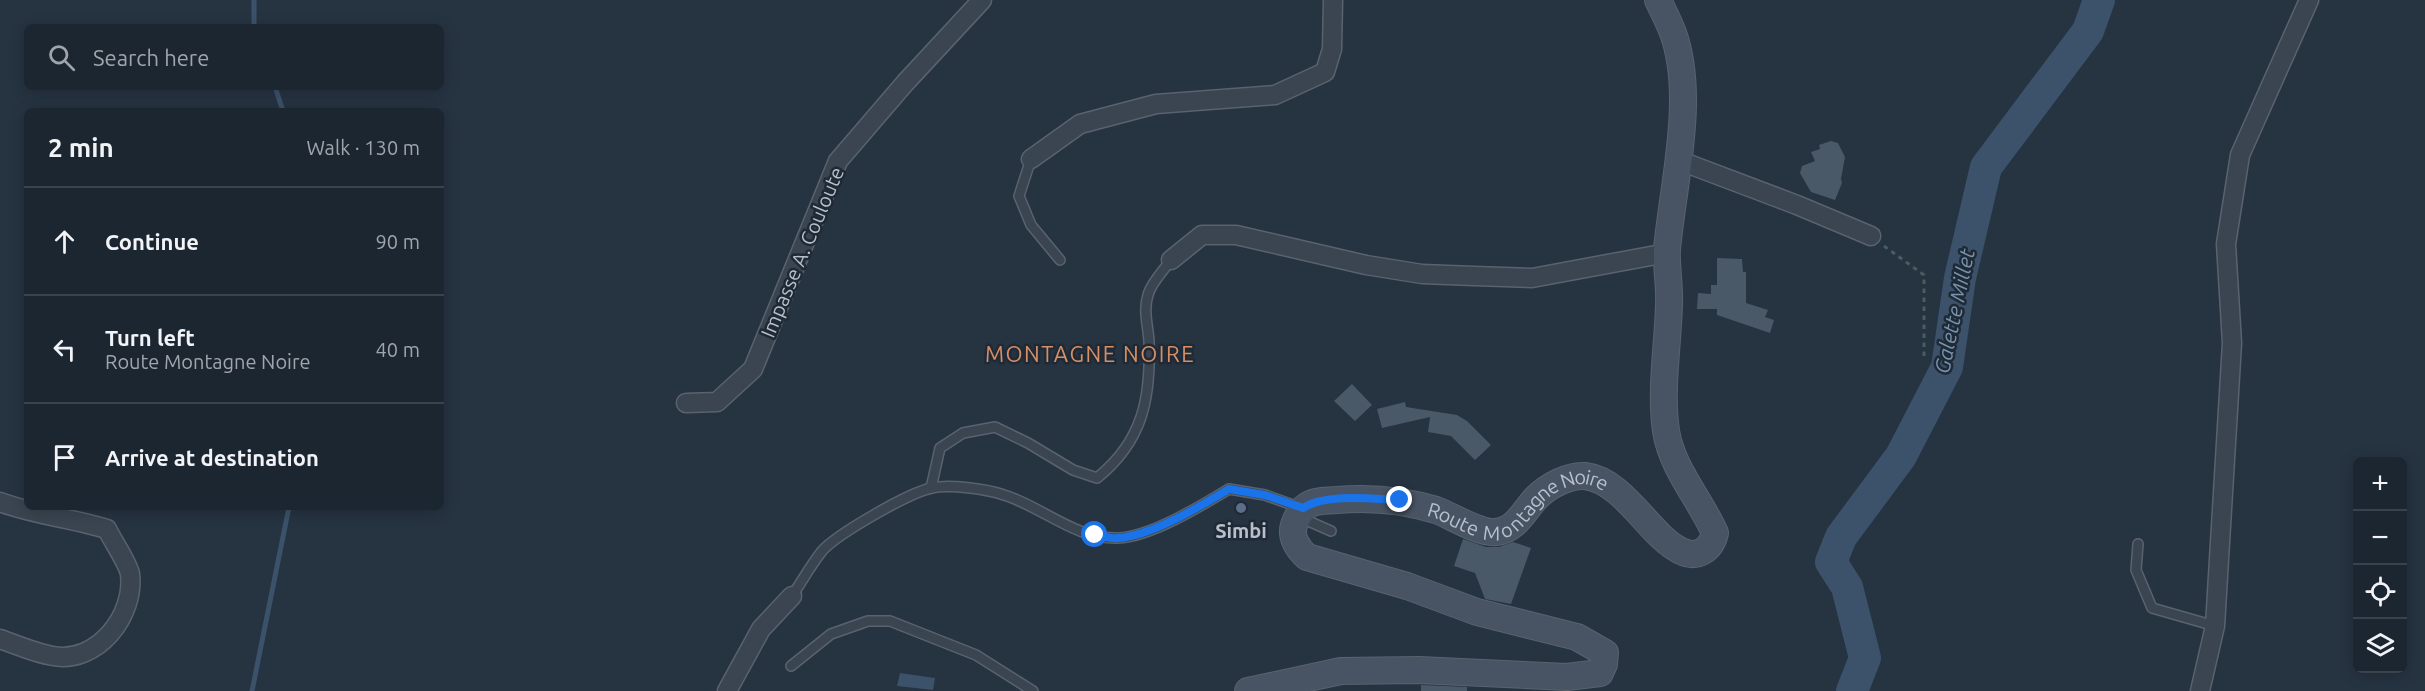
<!DOCTYPE html>
<html lang="en">
<head>
<meta charset="utf-8">
<style>
  :root { --surface:#1c2631; --page:#29323d; --text:#f1f3f6; --muted:#a0a5ab; --line:#3a434d }
  body { margin:0; font-family:Ubuntu,sans-serif; background:var(--page); color:var(--text) }
  .controls { position:absolute; right:18px; bottom:18px; display:grid; overflow:hidden; border-radius:9px; box-shadow:0 3px 15px #0003 }
  .controls button { width:54px; height:54px; display:grid; place-items:center; padding:0; border:0; border-bottom:2px solid var(--line); background:var(--surface); color:var(--text); font:30px sans-serif }
  .stop { position:absolute; width:18px; height:18px; margin:-14px; border:4px solid #1a73e8; border-radius:50%; background:#fff }
  .stop.end { background:#1a73e8; border-color:#fff; box-shadow:0 2px 6px #0008 }
  .list { margin:0; padding:0; list-style:none }
  h2 { display:flex; justify-content:space-between; align-items:center; height:78px; margin:0; padding:0 24px; font-size:26px }
  h2 small { font-size:20px; font-weight:400; color:var(--muted) }
  .list li { display:grid; grid-template-columns:39px 1fr auto; gap:18px; align-items:center; box-sizing:border-box; height:108px; padding:0 24px; border-top:2px solid var(--line) }
  .list b { display:block; font-size:22px; white-space:nowrap }
  .list p { margin:0; font-size:20px; white-space:nowrap; color:var(--muted) }
  .list em { font-size:20px; font-style:normal; color:var(--muted) }
  .icon { flex:none; width:33px; height:33px; fill:none; stroke:currentColor; stroke-width:2; stroke-linecap:round; stroke-linejoin:round }
  .map { position:relative; flex:none; width:2425px; height:691px; overflow:hidden }
  .search { position:absolute; background:var(--surface); box-shadow:0 3px 15px #0003; left:24px; top:24px; width:420px; height:66px; display:flex; align-items:center; gap:15px; box-sizing:border-box; padding:0 21px; border-radius:9px; color:var(--muted); font-size:22px }
  .panel { position:absolute; background:var(--surface); box-shadow:0 3px 15px #0003; left:24px; top:108px; width:420px; height:402px; border-radius:9px }
  .map>svg:first-child { display:block }
</style>
</head>
<body>
<div class="map">
<svg width="2425" height="691" viewBox="0 0 2425 691">
  <rect width="100%" height="100%" fill="#263341"/>
  <polygon fill="#3b526a" points="900,673 935,678 933,690 897,686"/>
  <g fill="none" stroke-linecap="round" stroke-linejoin="round">
    <g stroke="#3b526a" stroke-width="5">
      <polyline points="254,0 254,27"/>
      <polyline points="275,87 283,111"/>
      <polyline points="252,691 289,507"/>
    </g>
    <polyline stroke="#3b526a" stroke-width="32" points="1852,691 1865,658 1847,587 1831,562 1841,537 1901,456 1947,367 1960,278 1986,167 2088,31 2099,0"/>
  </g>
  <g fill="#4a5967">
    <polygon points="1831,141 1838,143 1845,157 1841,179 1842,183 1835,200 1811,192 1800,173 1802,166 1815,161 1811,152 1820,149 1819,145"/>
    <polygon points="1717,258 1742,259 1743,272 1746,272 1746,303 1768,310 1765,317 1774,320 1770,333 1717,315 1717,309 1697,309 1698,293 1711,294 1711,285 1717,285"/>
    <polygon points="1352,384 1372,405 1355,421 1334,401"/>
    <polygon points="1405,402 1406,407 1457,415 1467,421 1491,445 1475,460 1451,436 1428,432 1430,417 1382,428 1377,409"/>
    <polygon points="1463,539 1486,547 1499,547 1513,542 1531,548 1511,604 1485,599 1475,573 1454,566"/>
    <polygon points="1421,685 1467,687 1467,691 1421,691"/>
  </g>
  <g fill="none" stroke-linecap="round" stroke-linejoin="round">
    <g stroke="#58636e" stroke-width="12">
      <g id="lane">
        <polyline points="1031,159 1019,196 1031,225 1060,260"/>
        <path d="M931,488l9,-40 23,-15 32,-6 33,16 45,27 24,8c46,-37 54,-80 52,-137 -1,-15 -6,-31 -1,-46 3,-12 16,-25 23,-35"/>
        <polyline points="1299,517 1331,531"/>
        <polyline points="2138,544 2136,570 2152,608 2215,626"/>
        <path d="M792,596c10,-15 19,-31 30,-45 15,-17 88,-59 110,-63 17,-4 55,1 72,7 37,11 72,45 114,43 32,-1 83,-32 111,-49l36,6 36,13"/>
        <polyline points="791,666 831,634 868,621 890,621 976,655 1033,691"/>
      </g>
    </g>
    <g stroke="#58636e" stroke-width="21">
      <g id="street">
        <polyline points="1031,159 1080,124 1156,104 1275,95 1325,72 1332,49 1333,0"/>
        <polyline points="1678,160 1797,205 1871,236"/>
        <polyline points="1171,260 1202,235 1236,235 1366,265 1422,274 1474,276 1532,278 1667,253"/>
        <polyline points="686,403 717,402 753,369 838,161 905,83 982,0"/>
        <path d="M0,502c35,13 71,16 107,27 5,11 21,34 23,45 5,42 -33,90 -77,82 -18,-3 -36,-11 -53,-17"/>
        <polyline points="727,691 761,629 792,596"/>
        <polyline points="2200,691 2215,626 2232,343 2226,244 2240,155 2309,0"/>
      </g>
    </g>
    <g stroke="#58636e" stroke-width="28">
      <g id="secondary">
        <path id="s1" d="M1248,691l93,-20 78,-1 148,7 33,-4 4,-9 1,-11 -28,-16 -100,-25 -70,-26 -100,-29c-9,-8 -17,-20 -13,-32 3,-9 7,-17 16,-21 8,-4 18,-3 27,-4 34,-3 66,0 99,10 16,6 44,24 60,22 20,-2 28,-21 40,-34 12,-12 32,-23 49,-22 40,5 64,60 96,75 16,8 30,-1 34,-18 -15,-34 -43,-64 -49,-102 -6,-42 2,-85 3,-127 1,-18 -3,-37 -2,-55 6,-65 29,-153 6,-216 -4,-11 -10,-22 -15,-33"/>
      </g>
    </g>
    <polyline stroke="#465e5f" stroke-width="3" stroke-dasharray="4.5 4.5" stroke-linecap="butt" points="1884,246 1924,275 1924,359"/>
    <use href="#lane" stroke="#3a4551" stroke-width="9"/>
    <use href="#street" stroke="#3a4551" stroke-width="18"/>
    <use href="#secondary" stroke="#485464" stroke-width="26"/>
  </g>
  <g fill="none" stroke-linecap="round" stroke-linejoin="round">
    <path stroke="#1a73e8" stroke-width="8" d="M1095,535c7,1 16,4 23,3 33,-2 83,-32 111,-49l36,6 38,13c24,-15 69,-9 97,-8"/>
  </g>
  <circle fill="#5c6f8a" stroke="#1f2a36" stroke-width="2" cx="1241" cy="508" r="6"/>
  <g text-anchor="middle" dominant-baseline="central" stroke-width="5" stroke-linejoin="round" paint-order="stroke">
    <g font-size="20" fill="#b7c0cb" stroke="#1f2a36">
      <text transform="translate(802 252) rotate(-67)">Impasse A. Couloute</text>
      <text stroke="none"><textPath href="#s1" startOffset="976">Route Montagne Noire</textPath></text>
    </g>
    <g font-size="20" font-weight="bold" fill="#b7c0cb" stroke="#1f2a36">
      <text x="1241" y="530">Simbi</text>
    </g>
    <g font-size="21" font-style="italic" fill="#7793ae" stroke="#1f2a36">
      <text transform="translate(1954 311) rotate(-78)">Galette Millet</text>
    </g>
    <g font-size="22" letter-spacing="1.5" fill="#d78f66" stroke="#1f2a36">
      <text x="1090" y="353">MONTAGNE NOIRE</text>
    </g>
  </g>
</svg>
<div class="controls">
<button>+</button>
<button>−</button>
<button><svg class="icon" aria-label="locate" viewBox="0 0 24 24"><circle cx="12" cy="12" r="6"/><path d="M12 2v4M12 18v4M2 12h4M18 12h4"/></svg></button>
<button><svg class="icon" aria-label="layers" viewBox="0 0 24 24"><path d="M12 4l9 5-9 5-9-5zM3 14l9 5 9-5"/></svg></button>
</div>
<div class="stop" style="left:1095px;top:535px"></div>
<div class="stop end" style="left:1400px;top:500px"></div>
<div class="search"><svg class="icon" aria-label="search" viewBox="0 0 24 24"><circle cx="10" cy="10" r="6"/><path d="M15 15l6 6"/></svg>Search here</div>
<section class="panel">
<h2>2 min<small>Walk · 130 m</small></h2>
<ul class="list">
<li><svg class="icon" aria-label="ahead" viewBox="0 0 24 24"><path d="M12 20V5M6 11l6-6 6 6"/></svg><div><b>Continue</b></div><em>90 m</em></li>
<li><svg class="icon" aria-label="left" viewBox="0 0 24 24"><path d="M17 20v-9H6M10 6l-5 5 5 5"/></svg><div><b>Turn left</b><p>Route Montagne Noire</p></div><em>40 m</em></li>
<li><svg class="icon" aria-label="arrive" viewBox="0 0 24 24"><path d="M6 21V4h12l-3 4 3 4H6"/></svg><div><b>Arrive at destination</b></div></li>
</ul>
</section>
</div>
</body>
</html>
